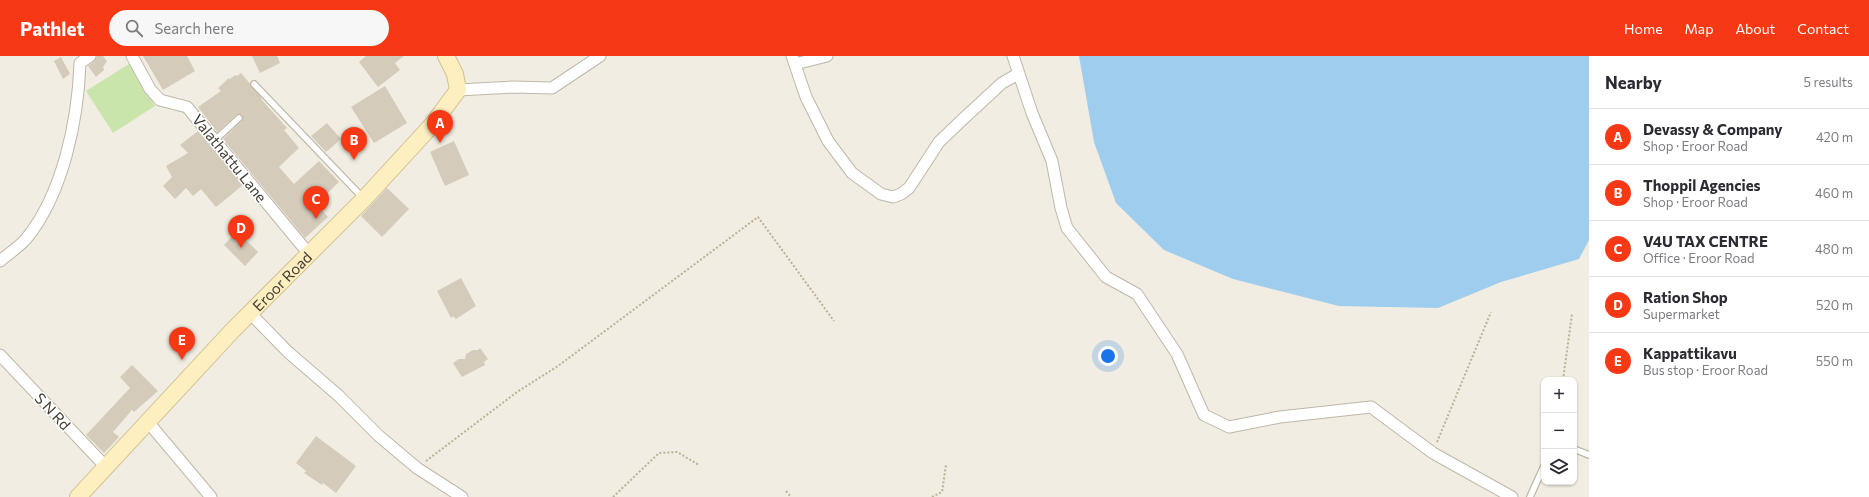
<!DOCTYPE html>
<html lang="en">
<head>
<meta charset="utf-8">
<style>
  :root { --surface:#fff; --page:#f7f7f7; --text:#2b2b33; --muted:#7c7c81; --line:#e1e1e2; --accent:#f63815 }
  body { margin:0; font-family:Commissioner,sans-serif; background:var(--page); color:var(--text) }
  .controls { position:absolute; right:12px; bottom:12px; display:grid; overflow:hidden; border-radius:8px; box-shadow:0 1px 3px #0004 }
  .controls button { width:36px; height:36px; display:grid; place-items:center; padding:0; border:0; border-bottom:1px solid var(--line); background:var(--surface); color:var(--text); font:20px sans-serif }
  .you { position:absolute; left:1108px; top:300px; width:14px; height:14px; margin:-10px; border:3px solid #fff; border-radius:50%; background:#1a73e8; box-shadow:0 0 0 6px #1a73e833 }
  .badge { display:grid; place-items:center; width:26px; height:26px; border-radius:50%; background:var(--accent); color:#fff; font-size:13px; font-weight:700 }
  .pin { position:absolute; translate:-50% -33px; filter:drop-shadow(0 1px 2px #0008) }
  .pin::after { content:''; position:absolute; top:21px; width:14px; height:12px; background:inherit; clip-path:polygon(0 0,100% 0,50% 100%) }
  .list { margin:0; padding:0; list-style:none }
  h2 { display:flex; justify-content:space-between; align-items:center; height:52px; margin:0; padding:0 16px; font-size:17px }
  h2 small { font-size:13px; font-weight:400; color:var(--muted) }
  .list li { display:grid; grid-template-columns:26px 1fr auto; gap:12px; align-items:center; box-sizing:border-box; height:56px; padding:0 16px; border-top:1px solid var(--line) }
  .list b { display:block; font-size:15px; white-space:nowrap }
  .list p { margin:0; font-size:13px; white-space:nowrap; color:var(--muted) }
  .list em { font-size:13px; font-style:normal; color:var(--muted) }
  .icon { flex:none; width:22px; height:22px; fill:none; stroke:currentColor; stroke-width:2; stroke-linecap:round; stroke-linejoin:round }
  .map { position:relative; flex:none; width:1589px; height:441px; overflow:hidden }
  header { display:flex; align-items:center; gap:24px; box-sizing:border-box; height:56px; padding:0 20px; background:var(--accent); color:#fff }
  header strong { font-size:19px }
  nav { display:flex; gap:22px; margin-inline-start:auto; font-size:14px }
  .search { width:280px; height:36px; background:var(--page); display:flex; align-items:center; gap:10px; box-sizing:border-box; padding:0 14px; border-radius:22px; color:var(--muted); font-size:15px }
  main { display:flex }
  aside { flex:1; background:var(--surface) }
  .map>svg:first-child { display:block }
</style>
</head>
<body>
<header>
<strong>Pathlet</strong>
<div class="search"><svg class="icon" aria-label="search" viewBox="0 0 24 24"><circle cx="10" cy="10" r="6"/><path d="M15 15l6 6"/></svg>Search here</div>
<nav><a>Home</a><a>Map</a><a>About</a><a>Contact</a></nav>
</header>
<main>
<div class="map">
<svg width="1589" height="441" viewBox="0 0 1589 441">
  <rect width="100%" height="100%" fill="#f1ede2"/>
  <polygon fill="#cae5ab" points="129,8 155,50 113,77 86,35"/>
  <polygon fill="#9ecdee" points="1079,0 1589,0 1589,184 1579,203 1501,226 1438,252 1339,250 1233,223 1164,194 1116,147 1094,86"/>
  <g fill="#d5cbbb">
    <polygon points="97,0 103,0 107,5 103,11 104,14 96,21 88,10 94,5"/>
    <polygon points="143,0 187,0 195,15 163,34"/>
    <polygon points="252,0 277,0 280,7 260,17"/>
    <polygon points="366,0 404,0 395,7 400,14 378,31 359,6"/>
    <polygon points="61,1 70,18 63,23 54,5"/>
    <polygon points="241,17 262,42 261,43 287,72 284,74 299,92 279,111 294,128 319,105 339,126 316,148 328,161 305,182 223,83 242,65 242,59 236,59 217,76 198,51 221,35 218,32 229,22 230,23 235,19 237,20"/>
    <polygon points="385,30 407,67 374,87 351,51"/>
    <polygon points="327,67 341,83 326,96 311,80"/>
    <polygon points="198,75 243,129 216,151 201,133 193,140 186,132 175,143 163,130 172,121 166,110 188,97 180,89"/>
    <polygon points="454,85 469,119 445,130 430,96"/>
    <polygon points="387,132 409,153 382,181 361,160"/>
    <polygon points="237,175 258,196 245,210 224,189"/>
    <polygon points="461,222 476,250 456,263 453,260 451,262 437,235"/>
    <polygon points="480,292 488,303 484,306 485,309 462,321 453,307 459,303 465,303 466,298 473,294 478,294"/>
    <polygon points="132,309 158,335 134,356 132,354 113,376 119,381 104,397 86,379 130,332 120,321"/>
    <polygon points="316,380 356,410 336,437 323,427 322,429 304,417 306,415 296,407"/>
  </g>
  <g fill="none" stroke-linecap="round" stroke-linejoin="round">
    <g stroke="#bfb7a8" stroke-width="8">
      <g id="lane">
        <polyline points="254,28 363,142"/>
        <polyline points="215,84 239,62"/>
        <polyline points="1574,393 1589,399"/>
        <polyline points="1530,441 1544,410"/>
      </g>
    </g>
    <g stroke="#bfb7a8" stroke-width="13">
      <g id="street">
        <polyline points="132,0 150,33 160,44 187,51 309,198"/>
        <polyline points="792,0 806,41 828,85 852,117 881,138 893,141 901,138 909,132 939,86 962,64 1002,27 1018,18"/>
        <polyline points="1013,0 1032,57 1052,105 1061,152 1067,172 1106,221 1137,238 1177,298 1204,359 1229,371 1280,361 1371,351 1433,397 1512,441"/>
        <polyline points="795,8 827,0"/>
        <polyline points="458,34 513,31 552,32 600,0"/>
        <path d="M0,205c8,-7 19,-14 26,-22 37,-45 52,-119 54,-176l10,-7"/>
        <polyline points="250,257 288,296 339,340 379,380 417,412 462,441"/>
        <polyline points="0,299 106,411"/>
        <polyline points="148,366 211,441"/>
      </g>
    </g>
    <g stroke="#d1c093" stroke-width="18">
      <g id="secondary">
        <path id="s1" d="M78,441l154,-166 132,-132 68,-74 26,-35 -3,-16 -9,-18"/>
      </g>
    </g>
    <g stroke="#bdb097" stroke-width="2" stroke-dasharray="2 2" stroke-linecap="butt">
      <polyline points="1563,324 1572,258"/>
      <polyline points="1437,386 1491,256"/>
      <polyline points="426,405 517,336 558,310 758,161 834,265"/>
      <polyline points="786,435 791,441"/>
      <polyline points="613,441 659,397 677,396 699,409"/>
      <polyline points="932,441 942,436 946,409"/>
    </g>
    <use href="#lane" stroke="#fff" stroke-width="5.5"/>
    <use href="#street" stroke="#fff" stroke-width="11"/>
    <use href="#secondary" stroke="#fdefc0" stroke-width="16"/>
  </g>
  <g text-anchor="middle" dominant-baseline="central" stroke-width="3" stroke-linejoin="round" paint-order="stroke">
    <g font-size="15" fill="#423c33" stroke="#fff">
      <text transform="translate(230 102) rotate(51)">Valathattu Lane</text>
      <text stroke="none"><textPath href="#s1" startOffset="297">Eroor Road</textPath></text>
      <text transform="translate(53 355) rotate(47)">S N Rd</text>
    </g>
  </g>
</svg>
<div class="controls">
<button>+</button>
<button>−</button>
<button><svg class="icon" aria-label="layers" viewBox="0 0 24 24"><path d="M12 4l9 5-9 5-9-5zM3 14l9 5 9-5"/></svg></button>
</div>
<div class="you"></div>
<div class="pin badge" style="left:440px;top:87px">A</div>
<div class="pin badge" style="left:354px;top:104px">B</div>
<div class="pin badge" style="left:316px;top:163px">C</div>
<div class="pin badge" style="left:241px;top:192px">D</div>
<div class="pin badge" style="left:182px;top:304px">E</div>
</div>
<aside>
<h2>Nearby<small>5 results</small></h2>
<ul class="list">
<li><span class="badge">A</span><div><b>Devassy &amp; Company</b><p>Shop · Eroor Road</p></div><em>420 m</em></li>
<li><span class="badge">B</span><div><b>Thoppil Agencies</b><p>Shop · Eroor Road</p></div><em>460 m</em></li>
<li><span class="badge">C</span><div><b>V4U TAX CENTRE</b><p>Office · Eroor Road</p></div><em>480 m</em></li>
<li><span class="badge">D</span><div><b>Ration Shop</b><p>Supermarket</p></div><em>520 m</em></li>
<li><span class="badge">E</span><div><b>Kappattikavu</b><p>Bus stop · Eroor Road</p></div><em>550 m</em></li>
</ul>
</aside>
</main>
</body>
</html>
